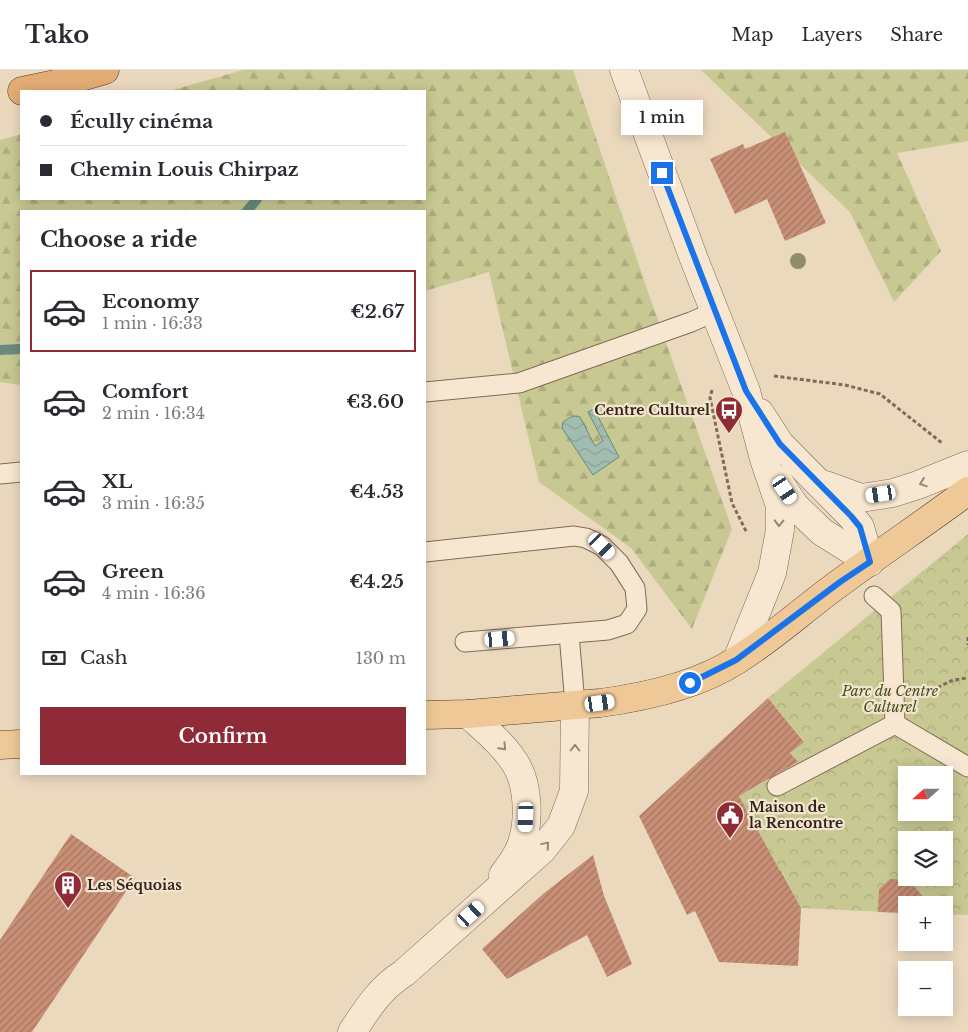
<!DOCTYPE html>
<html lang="en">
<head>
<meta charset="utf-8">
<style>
	:root { --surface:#fff; --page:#f2f2f3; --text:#2b2b33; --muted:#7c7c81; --line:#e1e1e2; --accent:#8e2b37 }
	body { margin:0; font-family:"Libre Baskerville",serif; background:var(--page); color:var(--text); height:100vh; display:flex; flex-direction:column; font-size:19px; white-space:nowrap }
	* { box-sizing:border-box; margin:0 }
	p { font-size:16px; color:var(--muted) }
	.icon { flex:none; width:28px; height:28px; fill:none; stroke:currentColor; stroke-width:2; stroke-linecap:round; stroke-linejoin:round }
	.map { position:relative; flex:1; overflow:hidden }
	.panel { position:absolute; left:20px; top:140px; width:406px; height:565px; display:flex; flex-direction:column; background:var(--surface); border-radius:0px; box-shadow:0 2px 12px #0003 }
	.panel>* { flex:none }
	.top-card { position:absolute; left:20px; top:20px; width:406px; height:110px; border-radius:0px; box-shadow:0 2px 12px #0003; display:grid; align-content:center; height:110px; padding:0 20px; background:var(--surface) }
	.needle { width:32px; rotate:249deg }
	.controls { position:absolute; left:898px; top:696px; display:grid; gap:10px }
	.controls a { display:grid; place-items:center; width:55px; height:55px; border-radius:0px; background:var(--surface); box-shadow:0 2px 12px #0003; font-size:25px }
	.end { position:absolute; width:22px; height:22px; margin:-11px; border:6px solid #1a73e8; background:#fff; box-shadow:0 0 0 2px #fff }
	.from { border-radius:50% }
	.bubble { position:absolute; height:35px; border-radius:0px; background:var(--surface); box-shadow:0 2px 12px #0003; font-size:16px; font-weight:600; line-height:35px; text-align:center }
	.car { position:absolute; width:15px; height:30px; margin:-15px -8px; border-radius:6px; box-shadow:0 0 4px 1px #0007; background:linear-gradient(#fff 24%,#345 0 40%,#fff 0 76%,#345 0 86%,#fff 0) }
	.top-card b { display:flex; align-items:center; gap:18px; height:48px; font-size:19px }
	.top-card b+b { border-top:1px solid var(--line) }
	.top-card i { width:12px; height:12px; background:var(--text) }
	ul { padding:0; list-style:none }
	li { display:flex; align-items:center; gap:15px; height:82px; margin:0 10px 8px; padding:0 10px; border:2px solid transparent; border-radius:0px }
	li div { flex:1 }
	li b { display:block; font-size:19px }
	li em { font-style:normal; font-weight:600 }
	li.active { border-color:var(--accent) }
	li>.icon { width:45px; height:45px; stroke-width:1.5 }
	h2 { padding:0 20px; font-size:22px; line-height:60px }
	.pay { display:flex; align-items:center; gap:12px; height:55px; padding:0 20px; font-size:19px }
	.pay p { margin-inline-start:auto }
	.action { display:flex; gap:10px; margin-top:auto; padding:10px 20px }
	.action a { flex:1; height:58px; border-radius:0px; background:var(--accent); color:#fff; font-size:20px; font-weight:600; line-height:58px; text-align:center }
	header { display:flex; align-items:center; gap:30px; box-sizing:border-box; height:70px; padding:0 25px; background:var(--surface); border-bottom:1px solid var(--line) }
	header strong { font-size:24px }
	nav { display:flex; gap:28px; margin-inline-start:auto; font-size:18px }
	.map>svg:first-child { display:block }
</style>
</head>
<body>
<header>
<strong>Tako</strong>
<nav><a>Map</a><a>Layers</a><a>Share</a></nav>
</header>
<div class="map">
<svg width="968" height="962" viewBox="0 0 968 962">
	<defs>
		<pattern id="forest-firs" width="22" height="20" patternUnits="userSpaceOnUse" patternTransform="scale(1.25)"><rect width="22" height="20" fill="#c8c893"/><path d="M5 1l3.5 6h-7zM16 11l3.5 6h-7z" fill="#acac7e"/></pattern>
		<pattern id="park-crowns" width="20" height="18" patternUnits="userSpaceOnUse" patternTransform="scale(1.25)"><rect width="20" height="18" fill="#c8c893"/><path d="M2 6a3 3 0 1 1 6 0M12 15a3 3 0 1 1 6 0" fill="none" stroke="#acac7e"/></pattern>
		<pattern id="water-waves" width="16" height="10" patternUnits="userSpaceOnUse" patternTransform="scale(1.25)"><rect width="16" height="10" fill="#a1bdb2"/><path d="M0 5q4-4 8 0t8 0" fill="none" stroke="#8ba298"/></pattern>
		<pattern id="building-hatch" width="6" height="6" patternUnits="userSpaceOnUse" patternTransform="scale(1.25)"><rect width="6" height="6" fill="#c88f76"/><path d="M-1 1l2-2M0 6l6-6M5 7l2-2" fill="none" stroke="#a37560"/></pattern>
	</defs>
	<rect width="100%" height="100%" fill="#ebd9be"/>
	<g fill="url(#forest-firs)">
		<path d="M243,0h330l73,216 86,243 -40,100 -61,-81 -92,-66 -50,-210 -64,19v-80h-404v174l-21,-3v-242l21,-6v65h404v-108h-256z"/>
		<path d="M701,0h267v71l-71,12 44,98 -47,51 -44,-90z"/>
	</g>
	<path fill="url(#park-crowns)" fill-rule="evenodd" d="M968,464v381l-24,-1v-9h-38v8l-105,-5 -19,-37 -8,3 1,-12 -36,-66 59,-33 -8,-10 14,-12 -36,-43zM906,705h38v37h-38zM906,770h38v38h-38z"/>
	<path fill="url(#water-waves)" stroke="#6a8a7e" d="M594,339l25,48 -26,18 -31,-47 1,-6c6,-4 10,-8 17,-5l15,29 8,-5 -15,-29z"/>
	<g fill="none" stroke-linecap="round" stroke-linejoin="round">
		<g stroke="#6a8a7e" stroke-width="10">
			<path d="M247,141l10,-12"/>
			<path d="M0,280l21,-1"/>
		</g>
	</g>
	<g fill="url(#building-hatch)">
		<path d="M785,62l41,91 -41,18 -18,-42 -32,15 -25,-55 33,-15 2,5z"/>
		<path d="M768,628l36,44 -14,11 8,9 -59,34 41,75h1l20,37 -3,58 -79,-4 -24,-51 -8,4 -48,-99z"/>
		<path d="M71,764l64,44 -103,154h-32v-92z"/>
		<path d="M593,785l11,41 28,68 -25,13 -20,-42 -80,44 -25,-30 61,-55z"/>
		<path d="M890,809l19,1 21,25h-24v8l-28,-1 1,-23z"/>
	</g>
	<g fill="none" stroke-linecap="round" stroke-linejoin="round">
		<g stroke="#826a58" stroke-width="21">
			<g id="service">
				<path d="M425,322l94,-9 172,-61 25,-11"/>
				<path d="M0,404l21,-2"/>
				<path d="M425,482l149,-16 12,2 16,8 17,17 16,25 2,21 -10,15 -19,6 -143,12"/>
				<path d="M874,526l17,15 4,113 73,43"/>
				<path d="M569,564l6,70"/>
				<path d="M777,716l118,-62"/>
			</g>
		</g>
		<g stroke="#826a58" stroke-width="29">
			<g id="minor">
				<path d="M624,0l70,189 52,132 18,68 16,47v24l-8,43 -35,87"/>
				<path d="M760,343l20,31 71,72 9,11 10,35"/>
				<path d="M777,409l18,27 27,26 48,30"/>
				<path d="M825,415l36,13 32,-5 25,-8 50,-20"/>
				<path d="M468,644c15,14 33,28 45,46 16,22 17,61 8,86 -4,11 -11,20 -18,29"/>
				<path d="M352,962c15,-23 28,-44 52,-59l138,-123 19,-24 13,-35 1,-87"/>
			</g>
		</g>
		<g stroke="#50392c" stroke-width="29">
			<g id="primary">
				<path d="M425,645l43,-1 132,-11c45,-6 99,-18 137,-43 37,-23 69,-53 104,-78 42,-31 85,-60 127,-91"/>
				<path d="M0,675l21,-1"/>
			</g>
		</g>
		<g stroke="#50392c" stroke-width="29">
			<path id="trunk" d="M22,21l38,-8 45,-13"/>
		</g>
		<g stroke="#826a58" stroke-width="3" stroke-dasharray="4 2.5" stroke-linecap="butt">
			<path d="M774,306l71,9 35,9 62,49"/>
			<path d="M712,320l-2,8 22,105 15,30"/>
			<path d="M968,567v8"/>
			<path d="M920,626l33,-16 15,-2"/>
		</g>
		<use href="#service" stroke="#f7e7d1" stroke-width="19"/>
		<use href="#minor" stroke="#f7e7d1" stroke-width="28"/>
		<use href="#primary" stroke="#eec997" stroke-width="28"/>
		<use href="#trunk" stroke="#e3ac74" stroke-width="28"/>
	</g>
	<circle fill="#918d69" cx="798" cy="191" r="8"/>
	<defs><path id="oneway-chevron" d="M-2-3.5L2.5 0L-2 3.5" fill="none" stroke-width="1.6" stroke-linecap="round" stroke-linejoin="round" transform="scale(1.25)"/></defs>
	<g stroke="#948676">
		<use href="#oneway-chevron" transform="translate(923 413) rotate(161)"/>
		<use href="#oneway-chevron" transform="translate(779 453) rotate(91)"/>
		<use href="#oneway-chevron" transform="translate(503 677) rotate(46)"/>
		<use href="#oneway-chevron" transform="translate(575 678) rotate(-90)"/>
		<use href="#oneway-chevron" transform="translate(546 775) rotate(-50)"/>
	</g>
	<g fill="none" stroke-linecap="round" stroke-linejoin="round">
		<path stroke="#1a73e8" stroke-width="6" d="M662,103l84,218 34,53 71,72 9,11 10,35 -30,20 -104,78 -46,23"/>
	</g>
	<defs>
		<g id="bus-pin" transform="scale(1.4375)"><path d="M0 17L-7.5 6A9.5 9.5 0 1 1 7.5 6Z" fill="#8e2b37" stroke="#f3e4cd"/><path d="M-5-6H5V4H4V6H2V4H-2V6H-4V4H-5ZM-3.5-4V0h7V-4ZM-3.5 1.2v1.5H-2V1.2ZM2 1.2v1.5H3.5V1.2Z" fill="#fff"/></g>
		<g id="civic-pin" transform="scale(1.4375)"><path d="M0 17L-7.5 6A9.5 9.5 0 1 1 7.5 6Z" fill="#8e2b37" stroke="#f3e4cd"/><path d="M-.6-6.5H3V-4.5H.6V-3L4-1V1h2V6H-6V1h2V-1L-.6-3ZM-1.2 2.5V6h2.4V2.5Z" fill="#fff"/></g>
		<g id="building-pin" transform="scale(1.4375)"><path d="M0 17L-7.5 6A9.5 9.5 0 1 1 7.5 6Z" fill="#8e2b37" stroke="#f3e4cd"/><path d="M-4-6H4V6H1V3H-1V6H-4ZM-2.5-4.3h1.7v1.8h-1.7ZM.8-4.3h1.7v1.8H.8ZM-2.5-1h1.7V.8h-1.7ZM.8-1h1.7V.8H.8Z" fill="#fff"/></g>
	</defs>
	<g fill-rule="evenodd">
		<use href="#bus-pin" x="729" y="340"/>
		<use href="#civic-pin" x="730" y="745"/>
		<use href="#building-pin" x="68" y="815"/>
	</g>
	<g text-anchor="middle" stroke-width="4.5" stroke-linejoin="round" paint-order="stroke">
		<g font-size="14" font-weight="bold" fill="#32241c" stroke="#f3e4cd" text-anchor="start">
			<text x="710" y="345" text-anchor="end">Centre Culturel</text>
			<text x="749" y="742">Maison de<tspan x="749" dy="16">la Rencontre</tspan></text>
			<text x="87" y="820">Les Séquoias</text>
		</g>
		<g font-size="14" font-style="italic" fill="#484e23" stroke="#f3e4cd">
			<text x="890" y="626">Parc du Centre<tspan x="890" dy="16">Culturel</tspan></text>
		</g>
	</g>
</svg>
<div class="controls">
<a><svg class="needle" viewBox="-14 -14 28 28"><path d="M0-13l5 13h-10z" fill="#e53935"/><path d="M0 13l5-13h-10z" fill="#7c7c81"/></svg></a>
<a><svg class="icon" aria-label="layers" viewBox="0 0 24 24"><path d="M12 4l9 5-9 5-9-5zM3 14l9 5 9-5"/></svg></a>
<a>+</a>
<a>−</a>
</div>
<i class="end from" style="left:690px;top:613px"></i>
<i class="end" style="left:662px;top:103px"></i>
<div class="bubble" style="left:621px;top:30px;width:82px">1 min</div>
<i class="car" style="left:785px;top:420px;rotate:146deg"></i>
<i class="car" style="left:881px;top:424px;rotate:261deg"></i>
<i class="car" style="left:602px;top:476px;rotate:135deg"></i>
<i class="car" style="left:500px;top:569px;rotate:85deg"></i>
<i class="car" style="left:600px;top:633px;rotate:82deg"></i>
<i class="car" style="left:526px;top:747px;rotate:182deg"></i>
<i class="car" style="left:471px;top:844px;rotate:48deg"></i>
<div class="top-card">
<b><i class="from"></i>Écully cinéma</b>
<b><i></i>Chemin Louis Chirpaz</b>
</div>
<section class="panel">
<h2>Choose a ride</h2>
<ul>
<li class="active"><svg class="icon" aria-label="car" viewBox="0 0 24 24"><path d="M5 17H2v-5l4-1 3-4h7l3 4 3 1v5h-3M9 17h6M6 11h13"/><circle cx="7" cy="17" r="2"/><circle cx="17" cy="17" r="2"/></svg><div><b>Economy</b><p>1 min · 16:33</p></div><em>€2.67</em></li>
<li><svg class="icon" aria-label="car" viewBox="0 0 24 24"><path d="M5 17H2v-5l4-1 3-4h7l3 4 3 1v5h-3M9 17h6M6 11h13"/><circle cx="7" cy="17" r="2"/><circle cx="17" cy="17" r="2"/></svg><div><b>Comfort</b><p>2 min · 16:34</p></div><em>€3.60</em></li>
<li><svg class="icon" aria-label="car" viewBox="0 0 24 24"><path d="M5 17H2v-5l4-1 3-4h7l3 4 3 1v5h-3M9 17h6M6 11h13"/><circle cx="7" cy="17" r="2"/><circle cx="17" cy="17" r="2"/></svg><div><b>XL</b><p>3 min · 16:35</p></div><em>€4.53</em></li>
<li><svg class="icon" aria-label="car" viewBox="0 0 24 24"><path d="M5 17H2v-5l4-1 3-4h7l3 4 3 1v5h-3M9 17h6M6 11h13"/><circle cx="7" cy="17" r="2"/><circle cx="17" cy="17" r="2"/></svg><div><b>Green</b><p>4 min · 16:36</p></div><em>€4.25</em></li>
</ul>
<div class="pay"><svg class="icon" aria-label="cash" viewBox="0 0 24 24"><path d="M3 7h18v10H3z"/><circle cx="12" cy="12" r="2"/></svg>Cash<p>130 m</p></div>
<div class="action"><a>Confirm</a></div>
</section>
</div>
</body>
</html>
